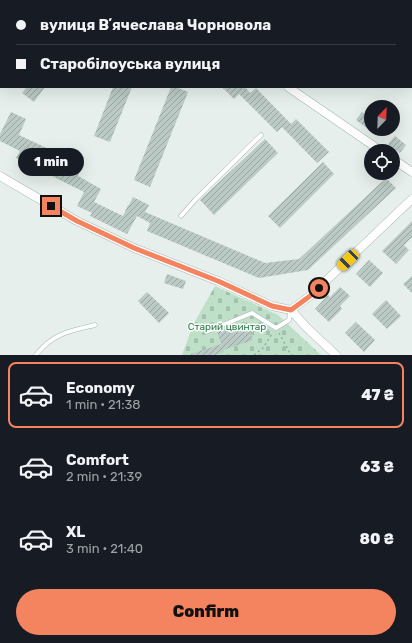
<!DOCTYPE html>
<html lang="en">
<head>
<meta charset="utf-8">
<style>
	:root { --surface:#171b24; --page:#20242c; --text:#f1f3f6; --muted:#9ea1a6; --line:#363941; --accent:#f4845f }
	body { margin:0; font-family:Rubik,sans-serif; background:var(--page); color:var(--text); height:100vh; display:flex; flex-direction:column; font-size:15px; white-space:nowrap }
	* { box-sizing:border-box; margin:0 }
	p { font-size:13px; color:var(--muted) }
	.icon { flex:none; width:22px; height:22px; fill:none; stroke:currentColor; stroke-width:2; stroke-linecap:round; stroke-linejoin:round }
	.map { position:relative; height:355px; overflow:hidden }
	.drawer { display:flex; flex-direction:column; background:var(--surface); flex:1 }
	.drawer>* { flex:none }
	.guide { position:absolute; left:0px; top:0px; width:412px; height:88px; box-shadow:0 4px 16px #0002; display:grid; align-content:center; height:88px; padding:0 16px; background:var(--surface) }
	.needle { width:26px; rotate:23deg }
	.buttons { position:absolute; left:364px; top:100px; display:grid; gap:8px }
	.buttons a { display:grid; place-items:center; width:36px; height:36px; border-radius:50%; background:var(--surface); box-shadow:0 4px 16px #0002; font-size:20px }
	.end { position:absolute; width:18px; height:18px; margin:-9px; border:5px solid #f4845f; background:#111; box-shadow:0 0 0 2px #111 }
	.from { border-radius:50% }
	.bubble { position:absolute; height:28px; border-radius:14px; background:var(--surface); box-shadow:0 4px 16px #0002; font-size:13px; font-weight:800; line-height:28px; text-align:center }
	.car { position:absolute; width:12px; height:24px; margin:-12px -6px; border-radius:5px; box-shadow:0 0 3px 1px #0007; background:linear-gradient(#f5c518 24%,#345 0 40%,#f5c518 0 76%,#345 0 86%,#f5c518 0) }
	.guide b { display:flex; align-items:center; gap:14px; height:38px; font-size:15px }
	.guide b+b { border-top:1px solid var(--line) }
	.guide i { width:10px; height:10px; background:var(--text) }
	ul { padding:7px 0 0; list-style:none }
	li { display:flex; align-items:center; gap:12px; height:66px; margin:0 8px 6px; padding:0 8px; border:2px solid transparent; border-radius:8px }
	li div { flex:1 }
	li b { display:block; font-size:15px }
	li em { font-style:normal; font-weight:800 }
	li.on { border-color:var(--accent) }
	li>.icon { width:36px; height:36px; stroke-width:1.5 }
	.action { display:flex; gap:8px; margin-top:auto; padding:8px 16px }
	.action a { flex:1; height:46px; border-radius:24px; background:var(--accent); color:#111; font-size:16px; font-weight:800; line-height:46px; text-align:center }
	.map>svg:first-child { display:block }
</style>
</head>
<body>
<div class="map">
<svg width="412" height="355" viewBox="0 0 412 355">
	<defs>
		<pattern id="cemetery-stones" width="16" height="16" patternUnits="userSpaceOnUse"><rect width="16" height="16" fill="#bfe0c8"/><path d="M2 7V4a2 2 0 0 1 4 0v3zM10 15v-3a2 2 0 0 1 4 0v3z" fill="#a4c1ad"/></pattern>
		<pattern id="building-hatch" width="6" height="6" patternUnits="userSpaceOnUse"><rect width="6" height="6" fill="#bbcac4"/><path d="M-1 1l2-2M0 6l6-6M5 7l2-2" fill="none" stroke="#98a6a0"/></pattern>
	</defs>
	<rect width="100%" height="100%" fill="#e6efeb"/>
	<path fill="url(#cemetery-stones)" d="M215,286l63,29 43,40h-139l11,-30z"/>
	<g fill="url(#building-hatch)">
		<path d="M27,87h18l-11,15 -12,-9z"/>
		<path d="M113,87h19l-22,55 -16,-6z"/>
		<path d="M171,87h5l12,5 -38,95 -16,-7z"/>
		<path d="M222,87h25l-1,1 4,5 6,-5 35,36 5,-5 33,33 -12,11 -35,-36 -5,5 -38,-38 -5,5z"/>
		<path d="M11,112l15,7 -7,16 40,19 -3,6 24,11 -2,5 23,13 -7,13 29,14 5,-11h1l4,-8 16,8 -4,7 120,51 34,-4 87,-81 10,10 -88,82 -49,8 -112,-47 3,-8 -13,-7 -10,18 -37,-18 2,-3 -15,-7 7,-14 -68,-34 4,-7 -20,-10v-7z"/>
		<path d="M362,112l9,7v5l-4,4 -11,-8z"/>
		<path d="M395,136l11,9 -6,8 -12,-9z"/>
		<path d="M265,139l13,14 -64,62 -14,-15z"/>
		<path d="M323,162l11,12 -54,54 -12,-12z"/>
		<path d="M412,221v16l-8,8 5,5 -13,14 -14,-13z"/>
		<path d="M369,260l14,13 -13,14 -14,-13z"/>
		<path d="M167,274l19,7 -3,8 -19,-6z"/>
		<path d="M412,276v17l-9,-9z"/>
		<path d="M340,287l10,9 -10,10 2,3 -13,13 -14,-13 13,-14 2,2z"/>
		<path d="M147,292l22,21 -10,10 -21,-22z"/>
		<path d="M386,300l15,16 -14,13 -15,-15z"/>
		<path d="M247,322l6,18 -30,10 1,2 -9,3h-24v-1l30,-10 2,5 -6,-17z"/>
		<path d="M356,322l19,18 -11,12 -19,-19z"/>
	</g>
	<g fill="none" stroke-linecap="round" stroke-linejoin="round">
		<g stroke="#a8b8b2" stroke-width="5">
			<g id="service">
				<path d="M181,216l15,-17 65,-64"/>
				<path d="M208,331l44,-18 24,15 13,-8 2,-10"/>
				<path d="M36,355c17,-22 34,-24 59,-30"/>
			</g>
		</g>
		<g stroke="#a8b8b2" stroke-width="9">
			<g id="minor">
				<path d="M162,0l2,1"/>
				<path d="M288,87l93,64"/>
				<path d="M393,159l19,13"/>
				<path d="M0,176l77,45 57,27 84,33 54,25 19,4 15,17 30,28"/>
				<path d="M291,310l19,-14 102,-97"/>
			</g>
		</g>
		<g stroke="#86b3a5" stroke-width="1.5" stroke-dasharray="2 3" stroke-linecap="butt">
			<path d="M279,333l12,22"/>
			<path d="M254,355l9,-7 9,-14"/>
		</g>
		<use href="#service" stroke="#fff" stroke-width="4"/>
		<use href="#minor" stroke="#fff" stroke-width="8"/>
	</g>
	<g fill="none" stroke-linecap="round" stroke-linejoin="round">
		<path stroke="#f4845f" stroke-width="5" d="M51,206l26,15 57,27 84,33 54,25 19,4 19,-14 9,-8"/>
	</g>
	<g text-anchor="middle" stroke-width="3" stroke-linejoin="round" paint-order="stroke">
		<g font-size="10" fill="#2d7a4b" stroke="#f7fbf9">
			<text x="227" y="330">Старий цвинтар</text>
		</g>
	</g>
</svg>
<div class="buttons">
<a><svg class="needle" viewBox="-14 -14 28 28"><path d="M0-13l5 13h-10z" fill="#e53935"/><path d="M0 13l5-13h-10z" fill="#9ea1a6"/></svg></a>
<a><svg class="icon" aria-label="locate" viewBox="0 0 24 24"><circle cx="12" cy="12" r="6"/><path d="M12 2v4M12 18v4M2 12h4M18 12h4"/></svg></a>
</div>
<i class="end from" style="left:319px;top:288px"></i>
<i class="end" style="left:51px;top:206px"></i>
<div class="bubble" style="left:18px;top:148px;width:66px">1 min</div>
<i class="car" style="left:348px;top:260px;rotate:226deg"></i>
<div class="guide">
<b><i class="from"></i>вулиця Вʼячеслава Чорновола</b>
<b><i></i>Старобілоуська вулиця</b>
</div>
</div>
<section class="drawer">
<ul>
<li class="on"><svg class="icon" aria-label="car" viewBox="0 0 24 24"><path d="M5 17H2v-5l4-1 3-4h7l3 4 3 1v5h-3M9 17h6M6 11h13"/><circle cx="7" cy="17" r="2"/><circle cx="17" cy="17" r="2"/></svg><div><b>Economy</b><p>1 min · 21:38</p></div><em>47 ₴</em></li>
<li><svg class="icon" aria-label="car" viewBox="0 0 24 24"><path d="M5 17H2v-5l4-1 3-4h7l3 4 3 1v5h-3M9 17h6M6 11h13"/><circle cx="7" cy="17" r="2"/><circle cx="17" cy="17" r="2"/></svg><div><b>Comfort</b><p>2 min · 21:39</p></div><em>63 ₴</em></li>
<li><svg class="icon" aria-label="car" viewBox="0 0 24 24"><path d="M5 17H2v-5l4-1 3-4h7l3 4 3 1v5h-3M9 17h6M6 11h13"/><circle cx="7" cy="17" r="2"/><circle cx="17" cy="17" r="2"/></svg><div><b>XL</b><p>3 min · 21:40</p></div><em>80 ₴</em></li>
</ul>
<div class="action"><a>Confirm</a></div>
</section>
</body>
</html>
